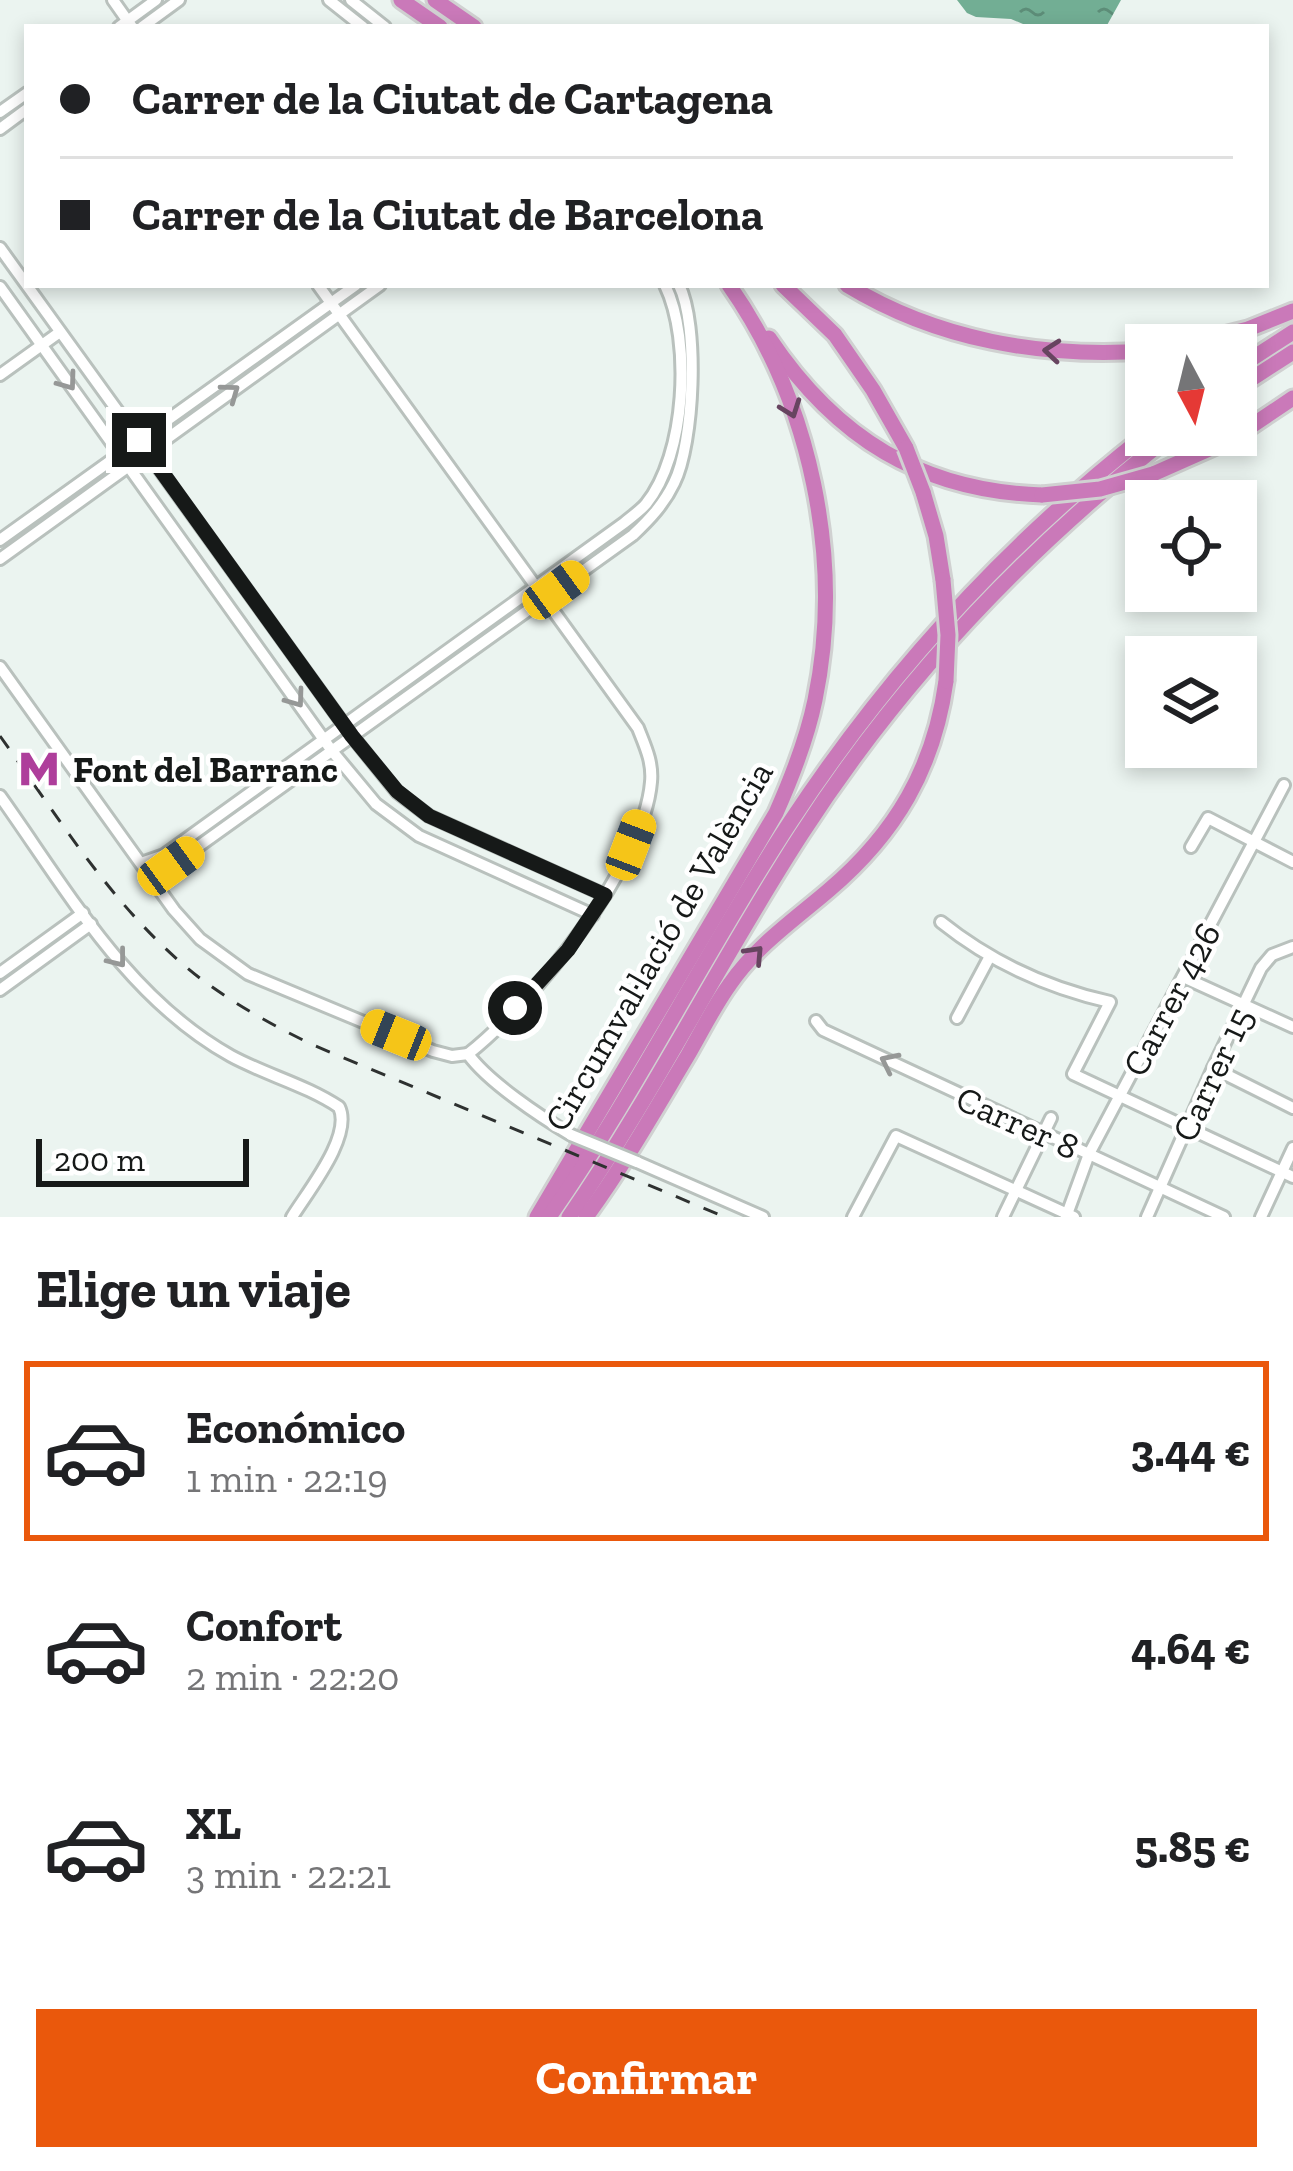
<!DOCTYPE html>
<html lang="es">
<head>
<meta charset="utf-8">
<style>
	:root { --surface:#fff; --page:#f2f2f2; --text:#202124; --muted:#757577; --line:#e0e0e0; --accent:#ea580c }
	body { margin:0; font-family:"Zilla Slab",serif; background:var(--page); color:var(--text); height:100vh; display:flex; flex-direction:column; font-size:45px; white-space:nowrap }
	* { box-sizing:border-box; margin:0 }
	p { font-size:39px; color:var(--muted) }
	.icon { flex:none; width:66px; height:66px; fill:none; stroke:currentColor; stroke-width:2; stroke-linecap:round; stroke-linejoin:round }
	.map { position:relative; height:1217px; overflow:hidden }
	.drawer { display:flex; flex-direction:column; background:var(--surface); flex:1 }
	.drawer>* { flex:none }
	.hud { position:absolute; left:24px; top:24px; width:1245px; height:264px; border-radius:0px; box-shadow:0 6px 18px #0003; display:grid; align-content:center; height:264px; padding:0 36px; background:var(--surface) }
	.needle { width:78px; rotate:173deg }
	.fabs { position:absolute; left:1125px; top:324px; display:grid; gap:24px }
	.fabs a { display:grid; place-items:center; width:132px; height:132px; border-radius:0px; background:var(--surface); box-shadow:0 6px 18px #0003; font-size:60px }
	.scale { position:absolute; left:36px; bottom:30px; width:213px; box-sizing:border-box; padding-left:12px; border:6px solid #161918; border-top:0; font-size:33px; line-height:42px; white-space:nowrap; color:#161918; -webkit-text-stroke:9px #fff; paint-order:stroke }
	.end { position:absolute; width:54px; height:54px; margin:-27px; border:15px solid #161918; background:#fff; box-shadow:0 0 0 6px #fff }
	.from { border-radius:50% }
	.car { position:absolute; width:36px; height:72px; margin:-36px -18px; border-radius:15px; box-shadow:0 0 9px 3px #0007; background:linear-gradient(#f5c518 24%,#345 0 40%,#f5c518 0 76%,#345 0 86%,#f5c518 0) }
	.hud b { display:flex; align-items:center; gap:42px; height:114px; font-size:45px }
	.hud b+b { border-top:3px solid var(--line) }
	.hud i { width:30px; height:30px; background:var(--text) }
	ul { padding:0; list-style:none }
	li { display:flex; align-items:center; gap:36px; height:180px; margin:0 24px 18px; padding:0 12px; border:6px solid transparent; border-radius:0px }
	li div { flex:1 }
	li b { display:block; font-size:45px }
	li em { font-style:normal; font-weight:800 }
	li.selected { border-color:var(--accent) }
	li>.icon { width:108px; height:108px; stroke-width:1.5 }
	h2 { padding:0 36px; font-size:54px; line-height:144px }
	.cta { display:flex; gap:24px; margin-top:auto; padding:24px 36px }
	.cta a { flex:1; height:138px; border-radius:0px; background:var(--accent); color:#fff; font-size:48px; font-weight:800; line-height:138px; text-align:center }
	.map>svg:first-child { display:block }
</style>
</head>
<body>
<div class="map">
<svg width="1293" height="1217" viewBox="0 0 1293 1217">
	<defs>
		<pattern id="water-ripples" width="26" height="14" patternUnits="userSpaceOnUse" patternTransform="scale(3)"><rect width="26" height="14" fill="#72ae94"/><path d="M2 4q2-2 4 0t4 0M15 11q2-2 4 0t4 0" fill="none" stroke="#5d8d78"/></pattern>
	</defs>
	<rect width="100%" height="100%" fill="#ebf4f0"/>
	<path fill="url(#water-ripples)" d="M957,0h164l-15,27h-76l-19,-8 -35,-2 -9,-4z"/>
	<g fill="none" stroke-linecap="round" stroke-linejoin="round">
		<g stroke="#b9c1bd" stroke-width="16">
			<g id="minor">
				<path d="M113,0l19,27"/>
				<path d="M329,0l34,27"/>
				<path d="M351,0l34,27"/>
				<path d="M119,27l37,-27"/>
				<path d="M142,27l37,-27"/>
				<path d="M0,112l27,-19"/>
				<path d="M0,129l27,-20"/>
				<path d="M0,248l352,488 45,56 32,24 176,79"/>
				<path d="M318,285l320,443c7,18 15,34 13,54 -7,84 -118,221 -183,272"/>
				<path d="M0,287l332,464 44,53 43,32 174,79"/>
				<path d="M0,375l60,-43"/>
				<path d="M0,540l356,-255"/>
				<path d="M0,559l380,-274"/>
				<path d="M0,667l174,243 26,29 48,35 185,77 19,5 16,-2"/>
				<path d="M0,796c67,94 127,202 231,260 35,19 75,29 108,51 14,29 -31,84 -47,110"/>
				<path d="M1191,847l17,-29 85,44"/>
				<path d="M141,863l23,-8 460,-332c7,-6 16,-12 22,-19 40,-49 46,-163 19,-219"/>
				<path d="M155,884l16,-18 462,-331c17,-16 31,-31 41,-52 20,-40 25,-158 5,-198"/>
				<path d="M941,922c50,40 106,66 169,80l-37,72 220,103"/>
				<path d="M0,973l83,-60"/>
				<path d="M1183,977l110,50"/>
				<path d="M0,990l91,-66"/>
				<path d="M957,1018l32,-60"/>
				<path d="M816,1021l7,9 401,187"/>
				<path d="M468,1054c20,28 73,63 103,81"/>
				<path d="M1213,1068l80,40"/>
				<path d="M637,1162l126,55"/>
				<path d="M853,1217l43,-81 178,81"/>
				<path d="M1003,1217l48,-99"/>
				<path d="M1066,1217l23,-63 195,-369"/>
				<path d="M1147,1217l66,-149 48,-100 11,-13 21,-8"/>
				<path d="M1261,1217l32,-69"/>
			</g>
		</g>
		<g stroke="#d0d1d1" stroke-width="21">
			<g id="highway">
				<path d="M401,0l39,27"/>
				<path d="M435,0l39,27"/>
				<path d="M783,285l52,50 38,55 33,58"/>
				<path d="M847,285c90,55 195,73 299,66"/>
				<path d="M769,338c67,100 152,153 273,157"/>
				<path d="M1184,345l64,-16 45,-18"/>
				<path d="M1236,369l57,-37"/>
				<path d="M1236,389l57,-37"/>
				<path d="M1153,474l79,-35 61,-41"/>
				<path d="M923,492l13,44 7,44"/>
				<path d="M537,1217l239,-404c16,-36 31,-74 39,-113 29,-140 -4,-298 -86,-415"/>
				<path d="M549,1217c89,-127 157,-267 242,-396 97,-147 216,-277 355,-386"/>
				<path d="M569,1217c85,-123 151,-257 232,-382 99,-154 226,-287 370,-400"/>
				<path d="M586,1217c38,-52 69,-107 102,-162 14,-24 26,-49 42,-71 26,-38 64,-64 99,-94 67,-57 105,-122 117,-209"/>
			</g>
		</g>
		<use href="#minor" stroke="#fff" stroke-width="10"/>
		<use href="#highway" stroke="#ca79b9" stroke-width="15"/>
		<path stroke="#2e3130" stroke-width="3" stroke-dasharray="15 15" stroke-linecap="butt" d="M0,736c61,85 117,178 201,243 35,26 73,47 112,66l412,172"/>
		<g stroke="#b9c1bd" stroke-width="16" stroke-linecap="butt">
			<path id="minor-bridge" d="M571,1135l66,27"/>
		</g>
		<g stroke="#d0d1d1" stroke-width="21" stroke-linecap="butt">
			<g id="highway-bridge">
				<path d="M906,448l17,44"/>
				<path d="M1042,495l58,-6 53,-15"/>
				<path d="M943,580l5,55 -2,46"/>
			</g>
		</g>
		<use href="#minor-bridge" stroke="#fff" stroke-width="10"/>
		<use href="#highway-bridge" stroke="#ca79b9" stroke-width="15"/>
	</g>
	<defs><path id="oneway-chevron" d="M-2-3.5L2.5 0L-2 3.5" fill="none" stroke-width="1.6" stroke-linecap="round" stroke-linejoin="round" transform="scale(3)"/></defs>
	<g stroke="#674460">
		<use href="#oneway-chevron" transform="translate(1052 351) rotate(-175)"/>
		<use href="#oneway-chevron" transform="translate(791 409) rotate(70)"/>
		<use href="#oneway-chevron" transform="translate(755 954) rotate(-47)"/>
	</g>
	<g stroke="#969897">
		<use href="#oneway-chevron" transform="translate(68 382) rotate(54)"/>
		<use href="#oneway-chevron" transform="translate(231 392) rotate(-36)"/>
		<use href="#oneway-chevron" transform="translate(296 699) rotate(54)"/>
		<use href="#oneway-chevron" transform="translate(118 959) rotate(52)"/>
		<use href="#oneway-chevron" transform="translate(889 1062) rotate(-154)"/>
	</g>
	<g fill="none" stroke-linecap="round" stroke-linejoin="round">
		<path stroke="#161918" stroke-width="15" d="M139,440l213,296 45,55 32,25 176,79 -37,55 -53,58"/>
	</g>
	<defs>
		<g id="metro-bare" transform="scale(3.24)"><path d="M-5.5 5V-5H-3L0 0L3-5H5.5V5H3V-.5L0 4L-3-.5V5Z" fill="#ae3e9b" stroke="#fff" stroke-width="2.5" paint-order="stroke"/></g>
	</defs>
	<g fill-rule="evenodd">
		<use href="#metro-bare" x="39" y="769"/>
	</g>
	<g text-anchor="middle" stroke-width="9" stroke-linejoin="round" paint-order="stroke">
		<g font-size="36" font-weight="bold" fill="#161918" stroke="#fff" text-anchor="start">
			<text x="73" y="782">Font del Barranc</text>
		</g>
		<g font-size="36" fill="#161918" stroke="#fff">
			<text transform="translate(658 946) rotate(-60)" y="13">Circumval·lació de València</text>
			<text transform="translate(1171 999) rotate(-62)" y="13">Carrer 426</text>
			<text transform="translate(1212 1074) rotate(-65)" y="13">Carrer 15</text>
			<text transform="translate(1018 1122) rotate(24)" y="13">Carrer 8</text>
		</g>
	</g>
</svg>
<div class="fabs">
<a><svg class="needle" viewBox="-14 -14 28 28"><path d="M0-13l5 13h-10z" fill="#e53935"/><path d="M0 13l5-13h-10z" fill="#757577"/></svg></a>
<a><svg class="icon" aria-label="locate" viewBox="0 0 24 24"><circle cx="12" cy="12" r="6"/><path d="M12 2v4M12 18v4M2 12h4M18 12h4"/></svg></a>
<a><svg class="icon" aria-label="layers" viewBox="0 0 24 24"><path d="M12 4l9 5-9 5-9-5zM3 14l9 5 9-5"/></svg></a>
</div>
<div class="scale">200 m</div>
<i class="end from" style="left:515px;top:1008px"></i>
<i class="end" style="left:139px;top:440px"></i>
<i class="car" style="left:556px;top:590px;rotate:54deg"></i>
<i class="car" style="left:631px;top:845px;rotate:21deg"></i>
<i class="car" style="left:171px;top:866px;rotate:54deg"></i>
<i class="car" style="left:396px;top:1035px;rotate:292deg"></i>
<div class="hud">
<b><i class="from"></i>Carrer de la Ciutat de Cartagena</b>
<b><i></i>Carrer de la Ciutat de Barcelona</b>
</div>
</div>
<section class="drawer">
<h2>Elige un viaje</h2>
<ul>
<li class="selected"><svg class="icon" aria-label="car" viewBox="0 0 24 24"><path d="M5 17H2v-5l4-1 3-4h7l3 4 3 1v5h-3M9 17h6M6 11h13"/><circle cx="7" cy="17" r="2"/><circle cx="17" cy="17" r="2"/></svg><div><b>Económico</b><p>1 min · 22:19</p></div><em>3.44 €</em></li>
<li><svg class="icon" aria-label="car" viewBox="0 0 24 24"><path d="M5 17H2v-5l4-1 3-4h7l3 4 3 1v5h-3M9 17h6M6 11h13"/><circle cx="7" cy="17" r="2"/><circle cx="17" cy="17" r="2"/></svg><div><b>Confort</b><p>2 min · 22:20</p></div><em>4.64 €</em></li>
<li><svg class="icon" aria-label="car" viewBox="0 0 24 24"><path d="M5 17H2v-5l4-1 3-4h7l3 4 3 1v5h-3M9 17h6M6 11h13"/><circle cx="7" cy="17" r="2"/><circle cx="17" cy="17" r="2"/></svg><div><b>XL</b><p>3 min · 22:21</p></div><em>5.85 €</em></li>
</ul>
<div class="cta"><a>Confirmar</a></div>
</section>
</body>
</html>
